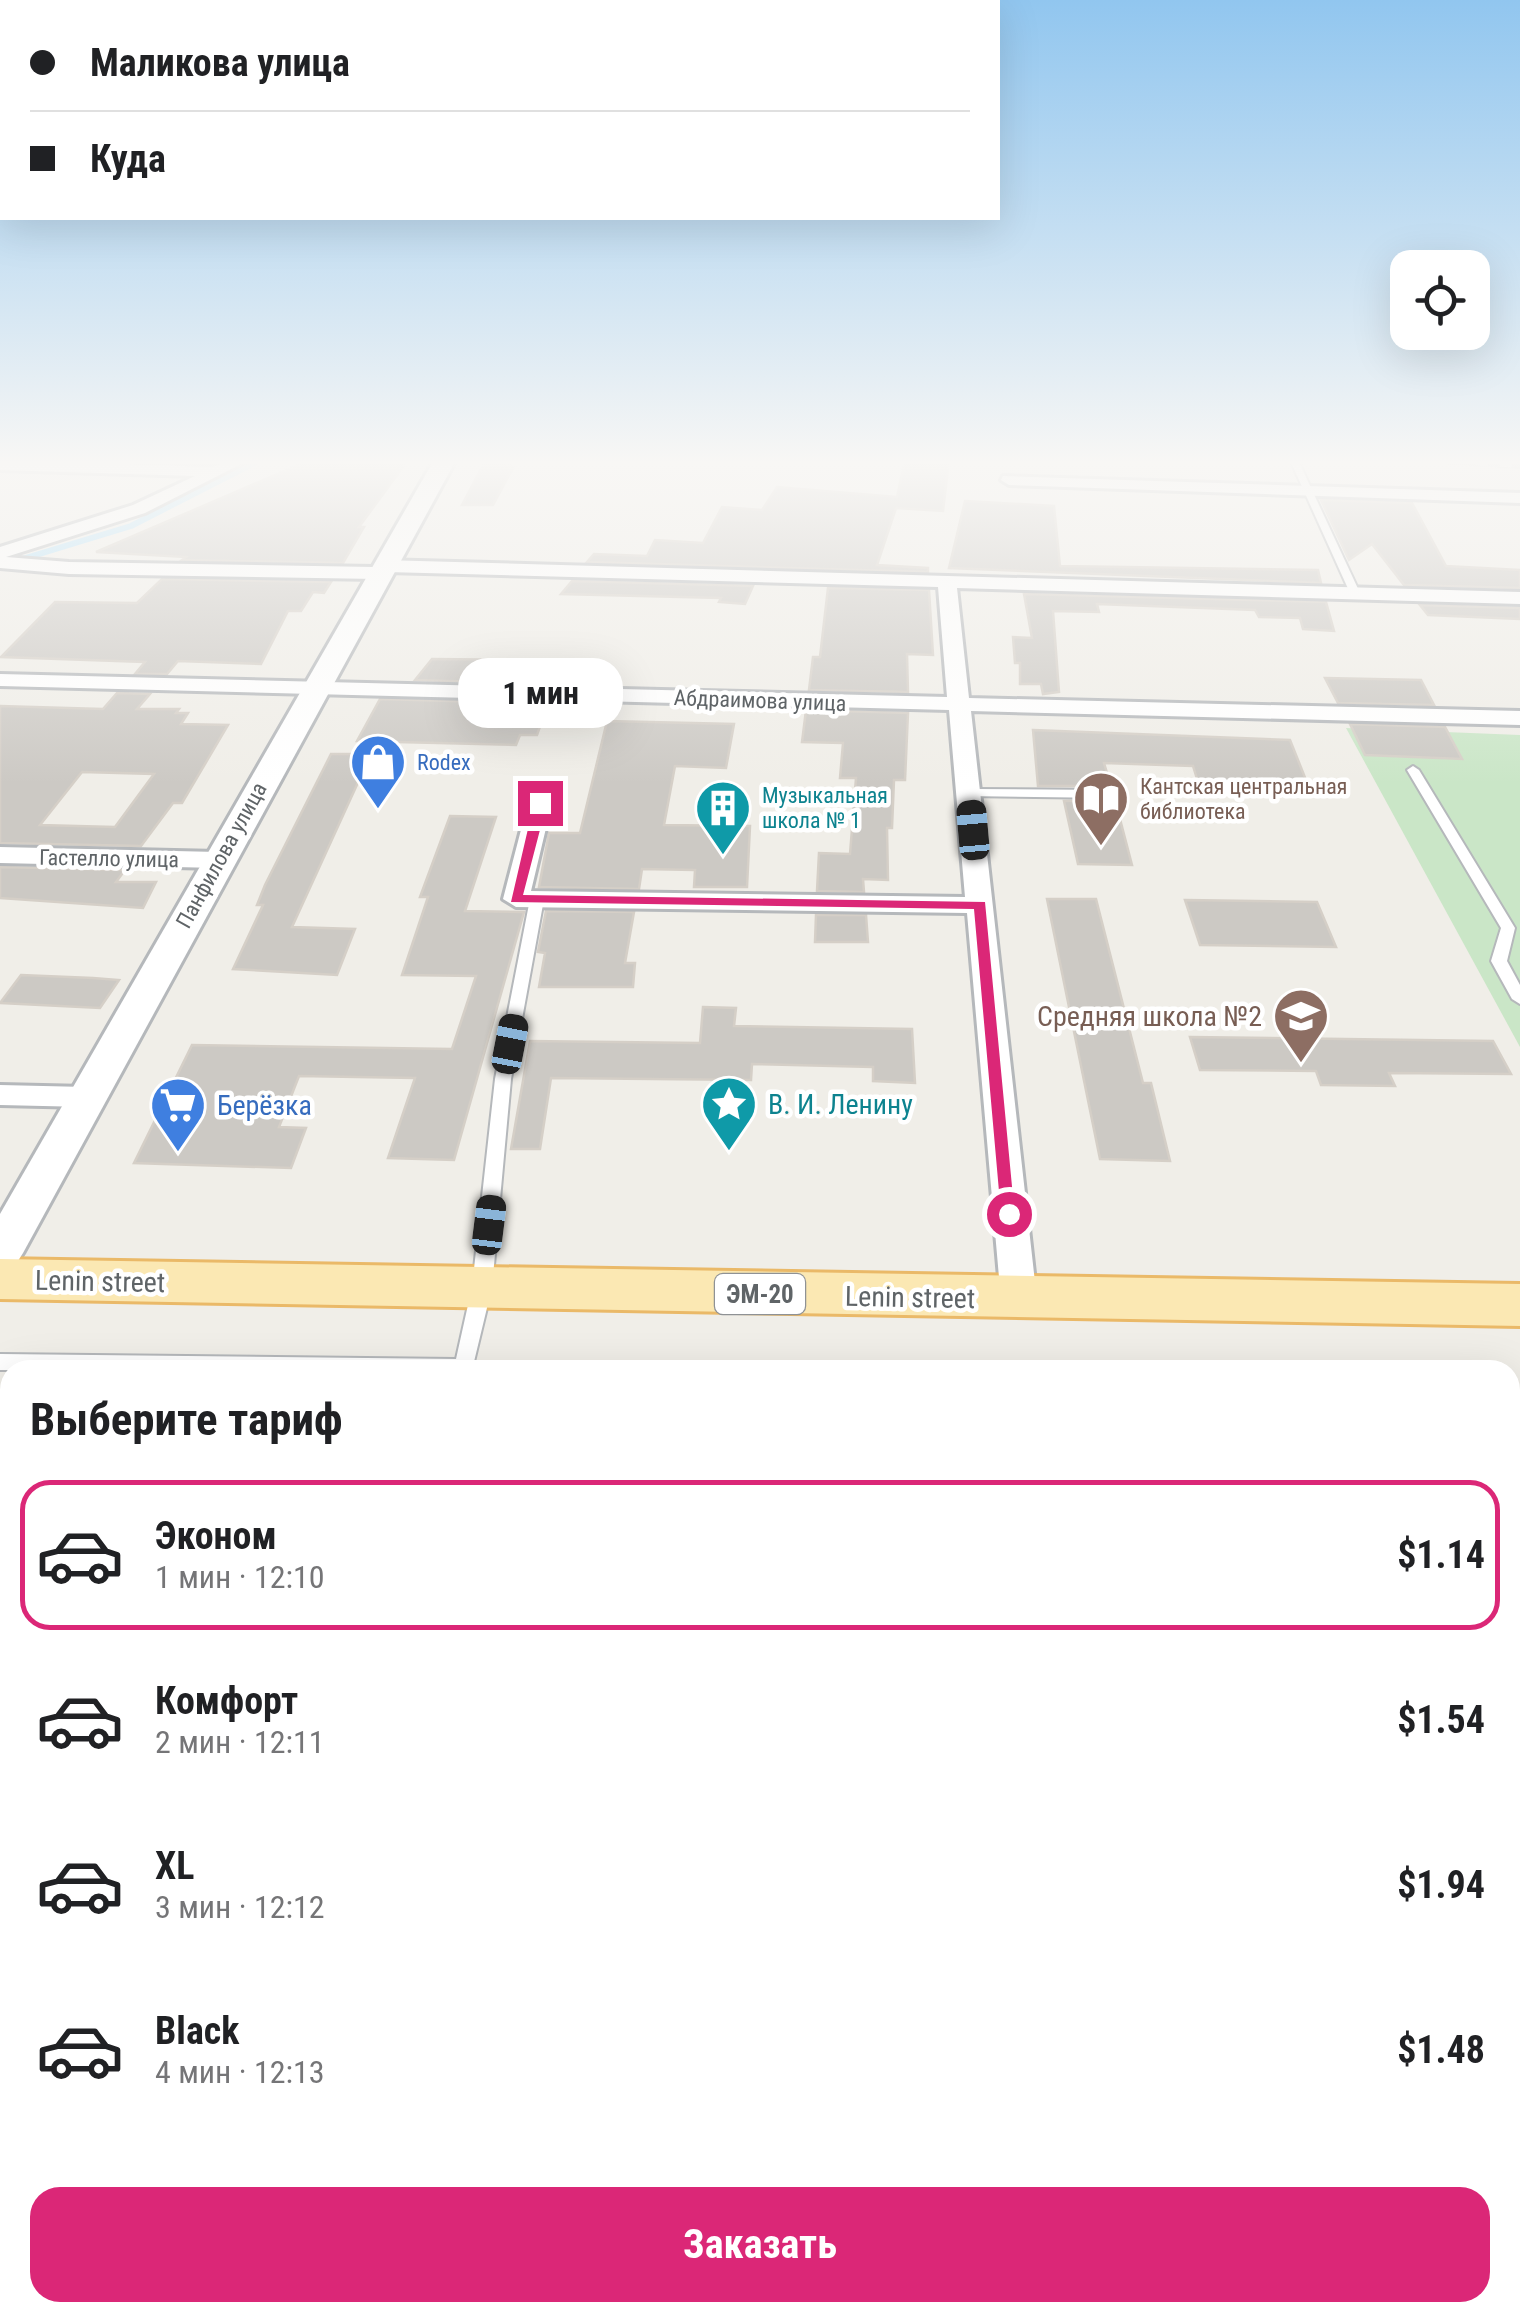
<!DOCTYPE html>
<html lang="ru">
<head>
<meta charset="utf-8">
<style>
	:root { --surface:#fff; --page:#f6f6f6; --text:#202124; --muted:#757577; --line:#e0e0e0; --accent:#db2777 }
	body { margin:0; font-family:"Roboto Condensed",sans-serif; background:var(--page); color:var(--text); height:100vh; display:flex; flex-direction:column; font-size:38px; white-space:nowrap }
	* { box-sizing:border-box; margin:0 }
	p { font-size:32px; color:var(--muted) }
	.icon { flex:none; width:55px; height:55px; fill:none; stroke:currentColor; stroke-width:2; stroke-linecap:round; stroke-linejoin:round }
	.map { position:relative; flex:1; overflow:hidden }
	.drawer { position:absolute; left:0px; top:1360px; width:1520px; height:962px; display:flex; flex-direction:column; background:var(--surface); border-radius:30px 30px 0 0; box-shadow:0 10px 40px #0002 }
	.drawer>* { flex:none }
	.top-card { position:absolute; left:0px; top:0px; width:1000px; height:220px; box-shadow:0 10px 40px #0002; display:grid; align-content:center; height:220px; padding:0 30px; background:var(--surface) }
	.fabs { position:absolute; left:1390px; top:250px; display:grid; gap:20px }
	.fabs a { display:grid; place-items:center; width:100px; height:100px; border-radius:20px; background:var(--surface); box-shadow:0 10px 40px #0002; font-size:50px }
	.end { position:absolute; width:45px; height:45px; margin:-22px; border:12px solid #db2777; background:#fff; box-shadow:0 0 0 5px #fff }
	.from { border-radius:50% }
	.bubble { position:absolute; height:70px; border-radius:30px; background:var(--surface); box-shadow:0 10px 40px #0002; font-size:32px; font-weight:700; line-height:70px; text-align:center }
	.car { position:absolute; width:30px; height:60px; margin:-30px -15px; border-radius:12px; box-shadow:0 0 8px 2px #0007; background:linear-gradient(#222 24%,#8ab4d8 0 40%,#222 0 76%,#8ab4d8 0 86%,#222 0) }
	.top-card b { display:flex; align-items:center; gap:35px; height:95px; font-size:38px }
	.top-card b+b { border-top:2px solid var(--line) }
	.top-card i { width:25px; height:25px; background:var(--text) }
	ul { padding:0; list-style:none }
	li { display:flex; align-items:center; gap:30px; height:150px; margin:0 20px 15px; padding:0 10px; border:5px solid transparent; border-radius:30px }
	li div { flex:1 }
	li b { display:block; font-size:38px }
	li em { font-style:normal; font-weight:700 }
	li.active { border-color:var(--accent) }
	li>.icon { width:90px; height:90px; stroke-width:1.5 }
	h2 { padding:0 30px; font-size:45px; line-height:120px }
	.primary-button { display:flex; gap:20px; margin-top:auto; padding:20px 30px }
	.primary-button a { flex:1; height:115px; border-radius:30px; background:var(--accent); color:#fff; font-size:40px; font-weight:700; line-height:115px; text-align:center }
	.map>svg:first-child { display:block }
</style>
</head>
<body>
<div class="map">
<svg width="1520" height="2321" viewBox="0 0 1520 2321">
	<rect width="100%" height="100%" fill="#f0eee8"/>
	<path fill="#cae6c7" d="M1346,728l174,7v312z"/>
	<g fill="none" stroke-linecap="round" stroke-linejoin="round">
		<path stroke="#aee0fa" stroke-width="6" d="M0,566l131,-40 129,-66"/>
	</g>
	<g fill="#ccc9c4" stroke="#d5cfc7" stroke-width="2.5" fill-rule="evenodd">
		<path d="M310,460h98l-49,67h5l-21,36 -161,-3 4,-3 -90,-5z"/>
		<path d="M905,460h44l-6,51 -47,-3 -19,57 51,3v4l-341,-10 7,-8 53,2 8,-16 48,3 19,-36 40,3 15,-23 120,10z"/>
		<path d="M483,465l31,1 -21,39h-31z"/>
		<path d="M1321,500l91,3 34,63 74,4v18l-116,-3 -32,-41 -23,16z"/>
		<path d="M965,501l89,5 6,60 258,4 3,13 -372,-15z"/>
		<path d="M162,579l169,3 -7,11 -11,-1 -12,19h-13l-27,53 -83,-3 -11,13h-32l10,-12 -144,-5 54,-55 82,1z"/>
		<path d="M572,581l181,5 -8,18 -26,-2 2,-4 -160,-4z"/>
		<path d="M828,588l101,2 4,65 -26,-1 1,38 -99,-2 4,-33h7z"/>
		<path d="M1024,594l302,8 8,29 -31,-2 -3,-11 -41,-1 -4,-7 -158,-6 2,8 -46,-1 6,81 -16,2 -2,-10h-21v-21h-5l-2,-26 19,1z"/>
		<path d="M1420,605l100,3v11l-92,-4z"/>
		<path d="M432,659l94,1 37,2 -8,22 -140,-4z"/>
		<path d="M1325,678l96,2 13,25 -96,-2z"/>
		<path d="M117,693l33,1 -13,15h42l-3,4h12l-7,11 47,1 -46,78h-9l-32,43 -141,-3v-137l103,3zM82,772l72,2 -39,53 -75,-2z"/>
		<path d="M380,699l168,5 -11,31h-17l-4,10 -159,-4z"/>
		<path d="M806,710l102,3 -3,67h-11l-2,48h-5l1,52 -25,-1 1,13 -47,-1 2,-38 31,1 6,-76h-16l3,-35 -41,-1z"/>
		<path d="M607,721l127,3 -8,44 -51,-2 -11,59 86,1 -3,61h-53l1,-17 -53,-1 -3,20 -100,-2 10,-54h31z"/>
		<path d="M1350,724l95,3 17,32 -97,-4z"/>
		<path d="M1033,730l257,10 18,45 -80,4 -2,-6 -28,-1 -5,-16 -89,-3 7,23h-73z"/>
		<path d="M331,754h40l-79,173 63,2 -18,46 -104,-6 30,-64h-6l8,-20z"/>
		<path d="M1115,800l17,65 -54,-1 -14,-63z"/>
		<path d="M450,816l46,1 -31,94 59,1 -70,248 -66,-2 27,-80 -116,-2 -20,51 27,1 -15,40 -157,-5 58,-118 260,4 24,-73 -74,-1 26,-78h-8z"/>
		<path d="M0,867l125,3 -9,12h40l-13,26 -143,-10z"/>
		<path d="M1047,899h49l47,184h8l19,78 -70,-2z"/>
		<path d="M1185,900l132,2 19,45 -136,-2z"/>
		<path d="M546,911l88,1 -9,51h10l-2,24h-94l6,-34 -7,-1z"/>
		<path d="M816,915h50l2,27h-53z"/>
		<path d="M21,975l72,3 26,2 -19,28 -100,-5z"/>
		<path d="M703,1007l33,1 -2,18 178,3 3,54 -42,-2v-14l-121,-3 -1,16 -200,-2 -11,71h-29l19,-108 170,2z"/>
		<path d="M1190,1037l303,4 18,33 -122,-1 6,13 -74,-1 -5,-14 -116,-1z"/>
	</g>
	<g fill="none" stroke-linecap="round" stroke-linejoin="round">
		<g stroke="#b5b8bb" stroke-width="4">
			<g id="service">
				<path d="M1290,460h8l62,133 -1,2 -9,-2z"/>
				<path d="M1413,766l6,4 96,158 -8,33 13,24v19l-8,-5 -21,-38 10,-33 -94,-158z"/>
				<path d="M970,789l141,1 6,4 -6,4 -146,-2 -1,-3z"/>
				<path d="M537,895l7,4 -33,180 -19,208 -20,83h-472v-16l456,5 16,-72 23,-208 35,-180z"/>
			</g>
		</g>
		<g stroke="#b5b8bb" stroke-width="6">
			<g id="minor">
				<path d="M0,460l213,7 16,-7h20l-104,53 -139,44 63,5 305,5 8,-7 1138,32v12l-563,-16 12,110 551,13v14l-549,-14 66,589 -5,9 -13,4 -13,-4 -5,-9 -34,-387 -451,-6 -13,-8 25,-96 12,-7 12,7 -21,88 434,6 -16,-187 -949,-24v-12l947,23 -9,-110 -551,-15 -9,7 -309,-5 -69,-6v-21l133,-42 62,-29 -195,-6z"/>
				<path d="M1003,476l517,17v10l-511,-18 -8,-5z"/>
				<path d="M0,847l218,5 13,8 -13,8 -218,-5z"/>
				<path d="M0,1085l86,2 16,10 -16,10 -86,-2z"/>
				<rect x="0" y="1555" width="10" height="36"/>
				<rect x="1510" y="1600" width="10" height="38"/>
				<rect x="0" y="1941" width="10" height="52"/>
				<rect x="1510" y="1980" width="10" height="52"/>
			</g>
		</g>
		<g stroke="#b5b8bb" stroke-width="6">
			<path id="tertiary" d="M434,460h22l-433,793 -7,11 -16,5v-55z"/>
		</g>
		<g stroke="#eab968" stroke-width="6">
			<path id="primary" d="M0,1259l1520,25v42l-1520,-27z"/>
		</g>
		<use href="#service" fill="#fff" fill-rule="evenodd"/>
		<use href="#minor" fill="#fff" fill-rule="evenodd"/>
		<use href="#tertiary" fill="#fff" fill-rule="evenodd"/>
		<use href="#primary" fill="#fbe8b3" fill-rule="evenodd"/>
		<g stroke="#b6b7b7" stroke-width="6">
			<path id="rail" d="M1428,460l92,6"/>
		</g>
		<use href="#rail" stroke="#fff" stroke-width="4" stroke-dasharray="12" stroke-linecap="butt"/>
	</g>
	<linearGradient id="sky" x2="0" y2="1"><stop stop-color="#91c6ef"/><stop offset="0.59" stop-color="#f8f7f5"/><stop offset="1" stop-color="#f8f7f5" stop-opacity="0"/></linearGradient>
	<rect width="1520" height="784" fill="url(#sky)"/>
	<path fill="#db2777" d="M540,800l7,3 -24,92 462,7 30,316 -14,-4 -27,-305 -463,-7 23,-99z"/>
	<defs>
		<g id="shop-pin" transform="scale(2.875)"><path d="M0 17L-7.5 6A9.5 9.5 0 1 1 7.5 6Z" fill="#3f7fe0" stroke="#fff"/><path d="M-5-2.5h2.3a2.7 3.5 0 0 1 5.4 0H5L5.5 6h-11ZM-1.5-2.5h3a1.5 2.3 0 0 0-3 0Z" fill="#fff"/></g>
		<g id="library-pin" transform="scale(2.875)"><path d="M0 17L-7.5 6A9.5 9.5 0 1 1 7.5 6Z" fill="#8d6e63" stroke="#fff"/><path d="M-6-4Q-3-5.5-.7-3.5V5Q-3 3-6 4ZM6-4Q3-5.5 .7-3.5V5Q3 3 6 4Z" fill="#fff"/></g>
		<g id="building-pin" transform="scale(2.875)"><path d="M0 17L-7.5 6A9.5 9.5 0 1 1 7.5 6Z" fill="#0f9aa8" stroke="#fff"/><path d="M-4-6H4V6H1V3H-1V6H-4ZM-2.5-4.3h1.7v1.8h-1.7ZM.8-4.3h1.7v1.8H.8ZM-2.5-1h1.7V.8h-1.7ZM.8-1h1.7V.8H.8Z" fill="#fff"/></g>
		<g id="school-pin" transform="scale(2.875)"><path d="M0 17L-7.5 6A9.5 9.5 0 1 1 7.5 6Z" fill="#8d6e63" stroke="#fff"/><path d="M0-5L7-2L0 1L-7-2ZM-4 1L0 2.5L4 1V4Q0 6-4 4Z" fill="#fff"/></g>
		<g id="sight-pin" transform="scale(2.875)"><path d="M0 17L-7.5 6A9.5 9.5 0 1 1 7.5 6Z" fill="#0f9aa8" stroke="#fff"/><path d="M0-6L1.8-2.2L6-1.7L2.9 1.2L3.7 5.4L0 3.3L-3.7 5.4L-2.9 1.2L-6-1.7L-1.8-2.2Z" fill="#fff"/></g>
		<g id="supermarket-pin" transform="scale(2.875)"><path d="M0 17L-7.5 6A9.5 9.5 0 1 1 7.5 6Z" fill="#3f7fe0" stroke="#fff"/><path d="M-6-5.5h2.5l.6 2H6L4.5 2H-2.5L-4.4-4H-6ZM-1.5 3.2a1.3 1.3 0 1 0 .1 0ZM3 3.2a1.3 1.3 0 1 0 .1 0Z" fill="#fff"/></g>
	</defs>
	<g fill-rule="evenodd">
		<use href="#shop-pin" x="378" y="762"/>
		<use href="#library-pin" x="1101" y="799"/>
		<use href="#building-pin" x="723" y="808"/>
		<use href="#school-pin" x="1301" y="1016"/>
		<use href="#sight-pin" x="729" y="1104"/>
		<use href="#supermarket-pin" x="178" y="1105"/>
	</g>
	<g text-anchor="middle" stroke-width="9" stroke-linejoin="round" paint-order="stroke">
		<g font-size="22" fill="#5f6467" stroke="#fff">
			<text transform="translate(760 700) rotate(2)" y="8">Абдраимова улица</text>
			<text transform="translate(221 855) rotate(-61)" y="8">Панфилова улица</text>
			<text transform="translate(109 858) rotate(1)" y="8">Гастелло улица</text>
		</g>
		<g font-size="22" fill="#366cbe" stroke="#fff" text-anchor="start">
			<text x="417" y="770">Rodex</text>
		</g>
		<g font-size="22" fill="#785e54" stroke="#fff" text-anchor="start">
			<text x="1140" y="794">Кантская центральная<tspan x="1140" dy="25">библиотека</tspan></text>
		</g>
		<g font-size="22" fill="#0d838f" stroke="#fff" text-anchor="start">
			<text x="762" y="803">Музыкальная<tspan x="762" dy="25">школа № 1</tspan></text>
		</g>
		<rect fill="#fff" stroke="#8f9295" stroke-width="2.5" x="715" y="1274" width="90" height="40" rx="8"/>
		<g font-size="25" font-weight="bold" fill="#5f6467">
			<text x="760" y="1303">ЭМ-20</text>
		</g>
		<g font-size="28" fill="#785e54" stroke="#fff" text-anchor="end">
			<text x="1262" y="1026">Средняя школа №2</text>
		</g>
		<g font-size="28" fill="#0d838f" stroke="#fff" text-anchor="start">
			<text x="768" y="1114">В. И. Ленину</text>
		</g>
		<g font-size="28" fill="#366cbe" stroke="#fff" text-anchor="start">
			<text x="217" y="1115">Берёзка</text>
		</g>
		<g font-size="28" fill="#5f6467" stroke="#fff">
			<text transform="translate(100 1281) rotate(1)" y="10">Lenin street</text>
			<text transform="translate(910 1297) rotate(1)" y="10">Lenin street</text>
		</g>
	</g>
</svg>
<div class="fabs">
<a><svg class="icon" aria-label="locate" viewBox="0 0 24 24"><circle cx="12" cy="12" r="6"/><path d="M12 2v4M12 18v4M2 12h4M18 12h4"/></svg></a>
</div>
<i class="end from" style="left:1009px;top:1214px"></i>
<i class="end" style="left:540px;top:803px"></i>
<div class="bubble" style="left:458px;top:658px;width:165px">1 мин</div>
<i class="car" style="left:973px;top:830px;rotate:355deg"></i>
<i class="car" style="left:510px;top:1044px;rotate:11deg"></i>
<i class="car" style="left:489px;top:1225px;rotate:7deg"></i>
<div class="top-card">
<b><i class="from"></i>Маликова улица</b>
<b><i></i>Куда</b>
</div>
<section class="drawer">
<h2>Выберите тариф</h2>
<ul>
<li class="active"><svg class="icon" aria-label="car" viewBox="0 0 24 24"><path d="M5 17H2v-5l4-1 3-4h7l3 4 3 1v5h-3M9 17h6M6 11h13"/><circle cx="7" cy="17" r="2"/><circle cx="17" cy="17" r="2"/></svg><div><b>Эконом</b><p>1 мин · 12:10</p></div><em>$1.14</em></li>
<li><svg class="icon" aria-label="car" viewBox="0 0 24 24"><path d="M5 17H2v-5l4-1 3-4h7l3 4 3 1v5h-3M9 17h6M6 11h13"/><circle cx="7" cy="17" r="2"/><circle cx="17" cy="17" r="2"/></svg><div><b>Комфорт</b><p>2 мин · 12:11</p></div><em>$1.54</em></li>
<li><svg class="icon" aria-label="car" viewBox="0 0 24 24"><path d="M5 17H2v-5l4-1 3-4h7l3 4 3 1v5h-3M9 17h6M6 11h13"/><circle cx="7" cy="17" r="2"/><circle cx="17" cy="17" r="2"/></svg><div><b>XL</b><p>3 мин · 12:12</p></div><em>$1.94</em></li>
<li><svg class="icon" aria-label="car" viewBox="0 0 24 24"><path d="M5 17H2v-5l4-1 3-4h7l3 4 3 1v5h-3M9 17h6M6 11h13"/><circle cx="7" cy="17" r="2"/><circle cx="17" cy="17" r="2"/></svg><div><b>Black</b><p>4 мин · 12:13</p></div><em>$1.48</em></li>
</ul>
<div class="primary-button"><a>Заказать</a></div>
</section>
</div>
</body>
</html>
